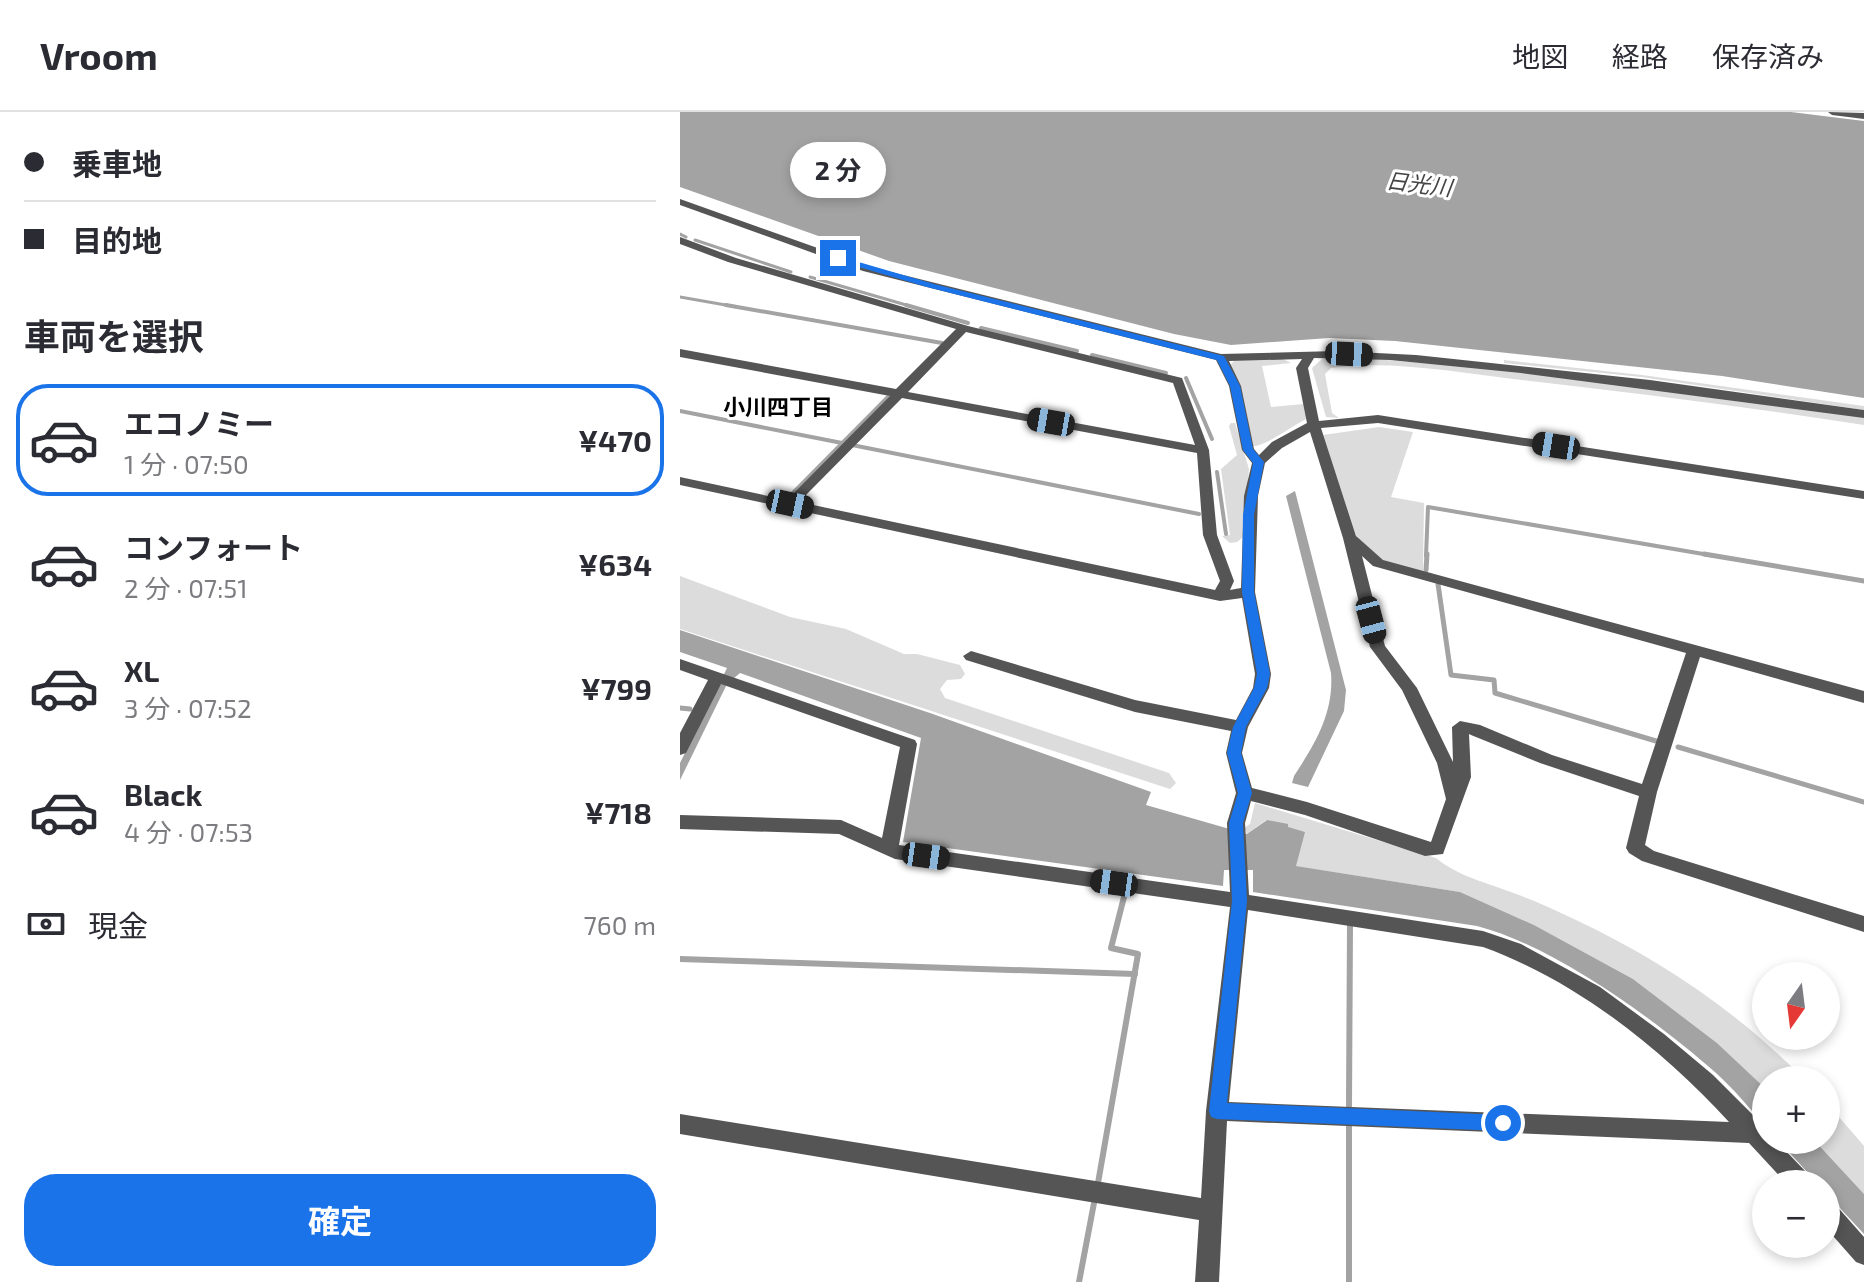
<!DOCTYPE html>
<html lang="ja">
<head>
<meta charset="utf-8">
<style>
	:root { --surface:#fff; --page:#f2f2f3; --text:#2b2b33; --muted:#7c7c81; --line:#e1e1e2; --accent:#1a73e8 }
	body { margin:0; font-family:"Exo 2","Noto Sans JP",sans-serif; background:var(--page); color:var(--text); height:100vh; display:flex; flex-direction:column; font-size:30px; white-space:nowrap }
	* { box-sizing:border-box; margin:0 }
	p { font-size:26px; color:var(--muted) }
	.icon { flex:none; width:44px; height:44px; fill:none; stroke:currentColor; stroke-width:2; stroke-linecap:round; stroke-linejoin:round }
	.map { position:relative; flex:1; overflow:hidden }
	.sheet { display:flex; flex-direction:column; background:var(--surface); width:680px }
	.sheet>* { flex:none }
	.banner { display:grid; align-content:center; height:176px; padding:0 24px; background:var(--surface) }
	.needle { width:52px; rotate:194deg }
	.buttons { position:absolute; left:1072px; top:850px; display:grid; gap:16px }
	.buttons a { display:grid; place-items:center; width:88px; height:88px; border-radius:50%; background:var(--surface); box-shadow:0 4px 12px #0003; font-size:40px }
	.end { position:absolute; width:36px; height:36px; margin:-18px; border:10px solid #1a73e8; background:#fff; box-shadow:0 0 0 4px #fff }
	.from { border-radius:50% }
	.bubble { position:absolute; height:56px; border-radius:28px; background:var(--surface); box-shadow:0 4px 12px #0003; font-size:26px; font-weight:700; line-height:56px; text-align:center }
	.car { position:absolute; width:24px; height:48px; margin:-24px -12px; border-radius:10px; box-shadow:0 0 6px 2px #0007; background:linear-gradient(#222 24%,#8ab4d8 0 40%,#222 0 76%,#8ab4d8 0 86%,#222 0) }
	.banner b { display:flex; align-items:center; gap:28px; height:76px; font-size:30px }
	.banner b+b { border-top:2px solid var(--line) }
	.banner i { width:20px; height:20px; background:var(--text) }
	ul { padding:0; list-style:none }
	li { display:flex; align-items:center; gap:24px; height:112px; margin:0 16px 12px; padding:0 8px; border:4px solid transparent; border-radius:32px }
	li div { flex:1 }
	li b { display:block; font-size:30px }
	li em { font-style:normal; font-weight:700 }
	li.active { border-color:var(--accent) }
	li>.icon { width:72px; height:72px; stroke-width:1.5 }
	h2 { padding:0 24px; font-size:36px; line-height:96px }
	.pay { display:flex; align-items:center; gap:20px; height:88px; padding:0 24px; font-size:30px }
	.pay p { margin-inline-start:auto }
	.button { display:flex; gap:16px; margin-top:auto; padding:16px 24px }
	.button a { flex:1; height:92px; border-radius:32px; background:var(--accent); color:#fff; font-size:32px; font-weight:700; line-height:92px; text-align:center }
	header { display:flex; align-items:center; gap:48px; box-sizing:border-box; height:112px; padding:0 40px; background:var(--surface); border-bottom:2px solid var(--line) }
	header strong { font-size:38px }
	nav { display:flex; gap:44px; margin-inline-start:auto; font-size:28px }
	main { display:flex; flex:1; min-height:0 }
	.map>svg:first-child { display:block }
</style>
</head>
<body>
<header>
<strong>Vroom</strong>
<nav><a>地図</a><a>経路</a><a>保存済み</a></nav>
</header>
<main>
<section class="sheet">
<div class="banner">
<b><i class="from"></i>乗車地</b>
<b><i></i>目的地</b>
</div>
<h2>車両を選択</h2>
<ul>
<li class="active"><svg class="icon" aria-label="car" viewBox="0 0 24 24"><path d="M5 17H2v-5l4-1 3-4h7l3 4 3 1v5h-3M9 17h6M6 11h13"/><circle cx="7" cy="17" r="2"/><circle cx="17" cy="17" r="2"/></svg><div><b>エコノミー</b><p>1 分 · 07:50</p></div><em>¥470</em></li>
<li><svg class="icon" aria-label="car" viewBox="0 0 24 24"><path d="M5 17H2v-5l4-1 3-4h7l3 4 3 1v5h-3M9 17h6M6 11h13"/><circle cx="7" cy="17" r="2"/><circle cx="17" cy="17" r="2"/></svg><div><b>コンフォート</b><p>2 分 · 07:51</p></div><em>¥634</em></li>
<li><svg class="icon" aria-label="car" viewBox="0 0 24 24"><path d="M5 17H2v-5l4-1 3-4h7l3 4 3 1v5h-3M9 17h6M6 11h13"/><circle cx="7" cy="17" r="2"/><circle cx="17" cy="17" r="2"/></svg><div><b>XL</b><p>3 分 · 07:52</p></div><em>¥799</em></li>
<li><svg class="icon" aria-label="car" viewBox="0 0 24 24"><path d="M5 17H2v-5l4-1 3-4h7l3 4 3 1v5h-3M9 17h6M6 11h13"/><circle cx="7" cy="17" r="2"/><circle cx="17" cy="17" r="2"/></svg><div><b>Black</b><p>4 分 · 07:53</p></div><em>¥718</em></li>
</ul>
<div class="pay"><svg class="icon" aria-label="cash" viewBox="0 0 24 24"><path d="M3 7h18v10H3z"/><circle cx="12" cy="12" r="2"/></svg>現金<p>760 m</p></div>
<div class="button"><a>確定</a></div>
</section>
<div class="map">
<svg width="1184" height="1170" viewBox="0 0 1184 1170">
	<rect width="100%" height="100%" fill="#fff"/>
	<g fill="#dcdcdc">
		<path d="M663,245c175,11 348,34 521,60v8c-117,-18 -234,-33 -351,-46 -59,-7 -123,-19 -182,-11l-6,6 7,39 7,5 -13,-1 -14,-49 10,-9z"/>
		<path d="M556,247h47l8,4 -29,3 9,41 33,-3 4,14c-15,7 -43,29 -56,28l-22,-81z"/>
		<path d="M824,248l138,15 222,31v4l-223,-33 -137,-14z"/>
		<path d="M551,311h4l14,46 -6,68 -6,5 -7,1 -8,-7 8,-1 -9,-66 16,-14 -8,-29z"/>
		<path d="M699,315l34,5 -22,65 33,6 -1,69 -39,-11 -27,-23 -34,-103z"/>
		<path d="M0,464l110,41 56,12 58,25h13l43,11 5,9 -4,5 -14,1 -7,9 5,9 224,75 7,10 -6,6 -490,-160z"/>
		<path d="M575,691l181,55c22,18 46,23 72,33 23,8 46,18 68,29 85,40 162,92 229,160h-39v9l-49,-46 -84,-64 -99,-54 -74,-33 -165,-26 -8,-40 -21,-6 -19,14 -3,-6 6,-4z"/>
		<path d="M1146,990l38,44v48l-50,-54h12z"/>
	</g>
	<g fill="#a3a3a3">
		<path d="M0,0h1111l73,9v277l-142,-22 -327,-35 -66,-3 -98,7 -57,-11 -285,-73 -209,-74z"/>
		<path d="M615,379l51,199 -2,21 -36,76 -16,-4 2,-7c21,-32 40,-63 37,-103l-45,-177z"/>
		<path d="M0,518l250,83 221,79 -5,13 101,29 20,-14 21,4v3l17,5 -9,34 164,26 74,33 99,54 84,64 49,46v38c-16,-18 -32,-38 -50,-54 -60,-53 -162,-127 -239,-147l-224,-34v-22h-29l-1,16 -320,-44 18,-104 -181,-65 -13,11 -47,96v-17l47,-95 -47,-16z"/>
		<path d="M1098,1028h36l50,54v40l-38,-41v-9h-8z"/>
	</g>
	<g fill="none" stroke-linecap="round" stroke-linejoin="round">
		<g stroke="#a3a3a3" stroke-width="3">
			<path d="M0,122l6,3"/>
			<path d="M15,128l96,32"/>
			<path d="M130,165l103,30"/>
			<path d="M0,185l57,10"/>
		</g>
		<g stroke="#a3a3a3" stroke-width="4">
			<path d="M46,193l216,38"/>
			<path d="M226,193l62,18"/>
			<path d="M301,216l96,23"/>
			<path d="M412,243l74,18"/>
			<path d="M506,266l26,61"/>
			<path d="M0,299l162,32"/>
			<path d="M172,333l347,69"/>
			<path d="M537,360l9,62"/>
			<path d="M109,385l99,-100"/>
			<path d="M746,444l2,-49 287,49"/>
		</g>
		<g stroke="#a3a3a3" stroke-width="5">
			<path d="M1024,442l160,27"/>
			<path d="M746,458l1,-16"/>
			<path d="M758,472l13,91 43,5 1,13 161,48"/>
			<path d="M0,596l10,1"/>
			<path d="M998,635l186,55"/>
		</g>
		<g stroke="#a3a3a3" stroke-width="6">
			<path d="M0,847l455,15"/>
			<path d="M669,994l1,-183"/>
			<path d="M669,1014v156"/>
			<path d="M418,1071l40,-229 -27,-6 14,-55"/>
			<path d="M399,1170l15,-79"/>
		</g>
		<g fill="#555" fill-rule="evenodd">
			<path d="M1148,0l36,1v6l-32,-4z"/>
			<path d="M0,87l191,68 350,87 116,-3 79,4 234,25 214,30v8l-343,-45 -131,-13 -76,-2 -6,10 11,53 59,-6 486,76v8l-486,-76 -57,5 35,108 27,24 481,131v12l-164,-46 -43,135 -12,53 9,6 210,65v16l-222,-71 -13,-8 -3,-5 13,-52 -99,-33 -69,-28 -2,-1 2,43 -28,77 -18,2 -120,-41 -54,-14 -6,22 4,72 234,36 38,13 79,43 64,47 49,41 51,51 2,14h9l35,36 3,8h-26l-38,-41 -522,-22 -8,161h-24l4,-62 -519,-86v-20l521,84 5,-87 24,-204 -335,-48 -56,-25 -159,-5v-14l161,5 41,18 18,-91 -179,-63 -35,69 -6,2v-22l28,-53 -28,-10v-11l235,81 2,4 -18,101 331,47 -3,-69 9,-30 -10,-40 5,-22 -96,-19 -169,-52 -3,-4 8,-5 164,49 101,20 17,-32 2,-14 -13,-76 -22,3 -540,-116v-8l107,23 103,-104 -210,-39v-8l216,40 60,-60 -228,-67 -48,-18v-7l56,21 232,68 214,52 27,72 8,85 17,46 -4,9 11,-2 3,-92 8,-33 -10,-13 -13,-64 -13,-26 -353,-89 -183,-66zM286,220l207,51 22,62 -287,-53zM622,247l-6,9 11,55 -35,19 -13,13 -5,-6 -13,-63 -12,-25zM222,286l295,55 6,82 17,46 -5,9 -416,-88zM630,320l33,106 27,109 32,43 35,73 9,36 -15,43 -124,-40 -55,-14 -10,-35 6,-26 21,-39 2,-14 -16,-82 3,-96 7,-33 17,-15zM682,444l11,10 313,87 -44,131 -90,-29 -72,-30 -20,-4 -8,6 1,35 -36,-74 -32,-42zM568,798l235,37c94,34 179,102 246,175l-500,-20z"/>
			<path d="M1146,1088l8,3 30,34v28l-8,-3 -30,-34z"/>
		</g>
	</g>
	<path fill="#1a73e8" d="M158,144l96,28 290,72 16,30 13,63 11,13 -10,53v77l16,82 -3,14 -21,39 -5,26 11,40 -9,30 4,78 -20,202 276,12 6,2 2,6 -2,6 -6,2 -286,-12 -6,-2 -2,-6 23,-210 -3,-78 9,-30 -11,-40 6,-26 21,-39 3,-14 -15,-82 1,-77 10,-52 -10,-13 -13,-64 -13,-26 -290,-73 -92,-27z"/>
	<g text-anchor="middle" stroke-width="6" stroke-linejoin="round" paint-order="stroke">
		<g font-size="22" font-style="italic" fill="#444" stroke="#fff">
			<text transform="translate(739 72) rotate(7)" y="8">日光川</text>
		</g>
		<g font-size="22" font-weight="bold" fill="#000" stroke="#fff">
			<text x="98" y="303">小川四丁目</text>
		</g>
	</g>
</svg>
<div class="buttons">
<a><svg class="needle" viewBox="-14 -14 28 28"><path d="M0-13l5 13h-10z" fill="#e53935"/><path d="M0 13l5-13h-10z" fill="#7c7c81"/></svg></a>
<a>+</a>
<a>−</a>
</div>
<i class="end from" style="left:823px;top:1011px"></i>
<i class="end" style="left:158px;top:146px"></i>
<div class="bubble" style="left:110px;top:30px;width:96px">2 分</div>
<i class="car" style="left:669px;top:242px;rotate:93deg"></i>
<i class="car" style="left:371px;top:310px;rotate:280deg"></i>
<i class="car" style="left:876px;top:334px;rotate:279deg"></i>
<i class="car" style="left:110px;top:392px;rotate:102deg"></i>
<i class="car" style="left:691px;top:508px;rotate:165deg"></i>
<i class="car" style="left:246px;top:744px;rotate:98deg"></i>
<i class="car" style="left:434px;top:771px;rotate:278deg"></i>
</div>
</main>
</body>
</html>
